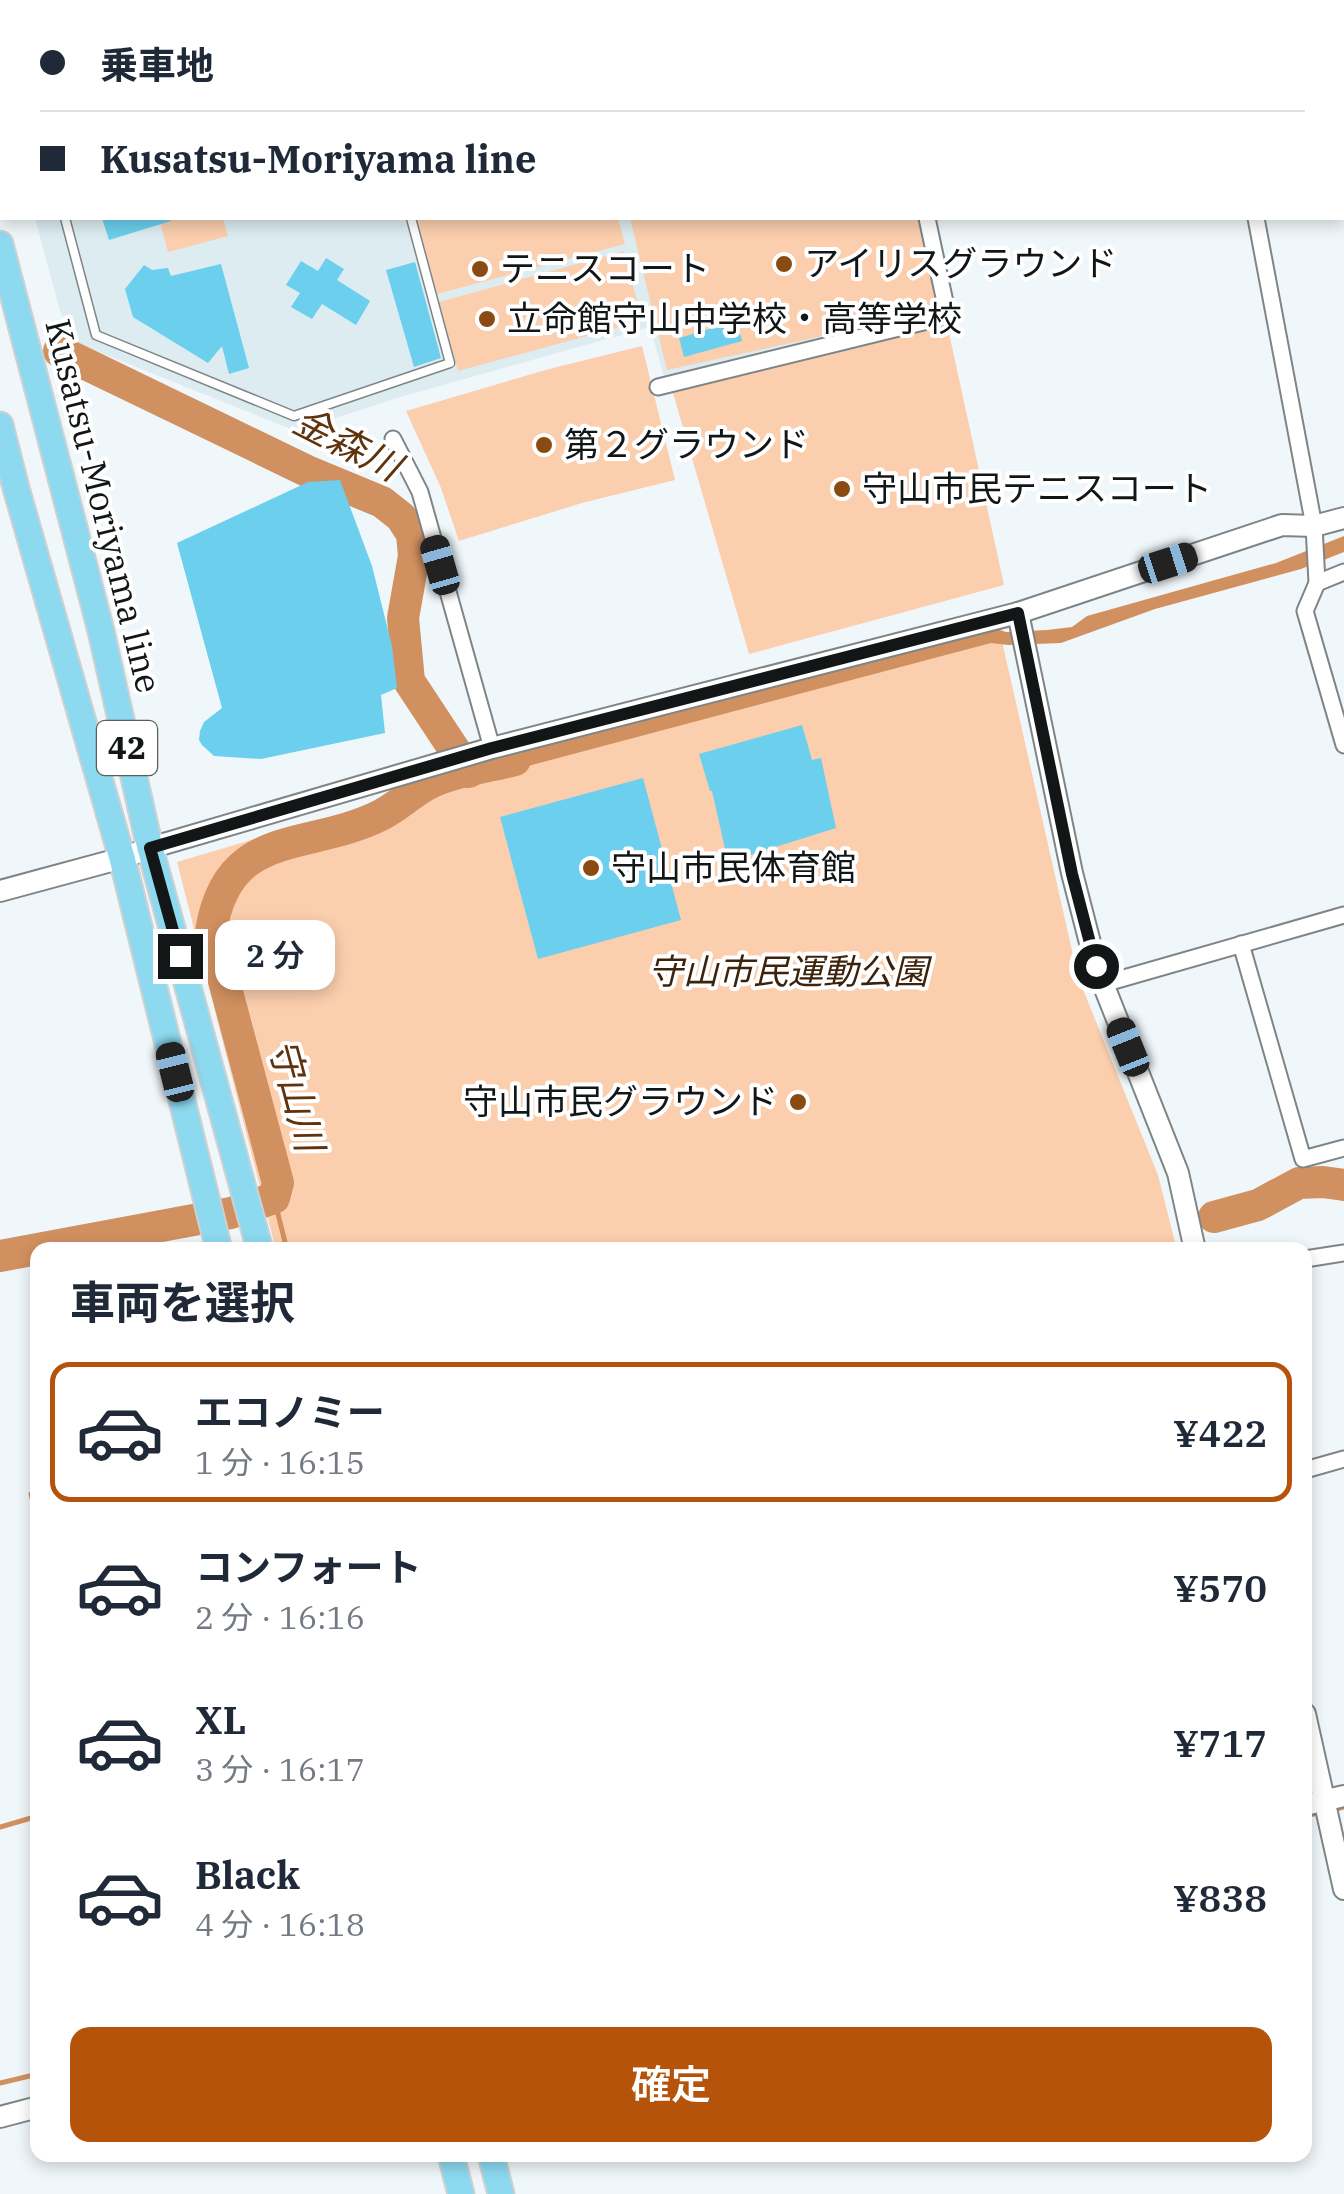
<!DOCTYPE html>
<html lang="ja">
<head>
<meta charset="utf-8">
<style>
	:root { --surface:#fff; --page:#f2f2f3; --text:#1f2937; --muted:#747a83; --line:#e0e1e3; --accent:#b45309 }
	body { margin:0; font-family:"IBM Plex Serif","Noto Sans JP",serif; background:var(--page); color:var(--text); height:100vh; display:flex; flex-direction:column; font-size:38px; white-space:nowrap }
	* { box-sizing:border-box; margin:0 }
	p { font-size:32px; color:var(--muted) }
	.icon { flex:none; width:55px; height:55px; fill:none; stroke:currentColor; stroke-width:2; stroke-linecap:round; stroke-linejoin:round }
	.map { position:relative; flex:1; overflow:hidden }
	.details { position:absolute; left:30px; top:1242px; width:1282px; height:920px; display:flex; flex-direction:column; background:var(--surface); border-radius:20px; box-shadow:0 5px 15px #0003 }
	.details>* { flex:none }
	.hud { position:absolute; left:0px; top:0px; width:1345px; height:220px; box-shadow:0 5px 15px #0003; display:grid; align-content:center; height:220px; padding:0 40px; background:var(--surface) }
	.end { position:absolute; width:45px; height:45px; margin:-22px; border:12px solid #131617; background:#fff; box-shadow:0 0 0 5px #fff }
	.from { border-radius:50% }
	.bubble { position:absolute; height:70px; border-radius:20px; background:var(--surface); box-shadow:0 5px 15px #0003; font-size:32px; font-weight:600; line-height:70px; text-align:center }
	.car { position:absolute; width:30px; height:60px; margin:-30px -15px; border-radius:12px; box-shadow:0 0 8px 2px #0007; background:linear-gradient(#222 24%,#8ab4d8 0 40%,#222 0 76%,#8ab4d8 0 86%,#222 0) }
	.hud b { display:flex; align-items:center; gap:35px; height:95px; font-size:38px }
	.hud b+b { border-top:2px solid var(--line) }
	.hud i { width:25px; height:25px; background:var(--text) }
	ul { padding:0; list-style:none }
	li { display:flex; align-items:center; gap:30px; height:140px; margin:0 20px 15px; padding:0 20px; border:5px solid transparent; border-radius:20px }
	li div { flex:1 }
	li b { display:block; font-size:38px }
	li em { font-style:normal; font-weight:600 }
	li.active { border-color:var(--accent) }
	li>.icon { width:90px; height:90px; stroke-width:1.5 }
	h2 { padding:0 40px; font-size:45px; line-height:120px }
	.primary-button { display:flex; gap:20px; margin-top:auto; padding:20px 40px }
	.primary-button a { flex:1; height:115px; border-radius:20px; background:var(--accent); color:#fff; font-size:40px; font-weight:600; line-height:115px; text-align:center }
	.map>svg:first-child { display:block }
</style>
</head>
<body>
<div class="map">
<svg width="1344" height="2194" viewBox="0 0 1344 2194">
	<rect width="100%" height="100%" fill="#f0f7fa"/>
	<g fill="#dcecf1">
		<path d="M0,0h862v2h-860v95l-2,-9z"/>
		<path d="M35,218h887l20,93 -278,65 -14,-49 -253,71 -101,33 -217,-87 -19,-33z"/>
	</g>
	<g fill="#fbceae">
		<path d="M159,218h64l5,18 -60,16z"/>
		<path d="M416,218h202l7,26 -188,50z"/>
		<path d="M630,218h288l19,93 -270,59z"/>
		<path d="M624,251l18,70 -184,50 -19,-69z"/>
		<path d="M947,324l57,261 -255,69 -76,-261z"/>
		<path d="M642,346l33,134 -93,23 -123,38 -18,-53 -35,-77 143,-42z"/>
		<path d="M997,619l81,358 80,198 19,75h-901l-99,-388z"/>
	</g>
	<path fill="#d1905f" d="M1344,536v16l-43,17 -146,40 -94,34 -53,2 -17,-2 -512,136 -9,-15 518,-138 18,6 41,-2 25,-3 15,-11 189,-53z"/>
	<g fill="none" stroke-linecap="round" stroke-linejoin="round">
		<g stroke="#d1905f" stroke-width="5">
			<path d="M274,1198l13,52"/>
			<path d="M38,1492l-7,2 7,29"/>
			<path d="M1332,1810l12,-3"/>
			<path d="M1305,1816l17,-4"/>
			<path d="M0,1827l38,-11"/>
			<path d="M0,2083l38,-9"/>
		</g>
		<g stroke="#d1905f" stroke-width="32">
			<path d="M59,351l248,120 75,31 19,15 11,17 2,22 -11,62 6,63 60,91"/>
			<path d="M1214,1217l44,-12 41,-22 24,-1 21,3"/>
			<path d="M0,1256l231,-43 43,-15 4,-15 -67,-251c16,-106 97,-80 170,-117 16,-8 29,-21 45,-30 24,-13 62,-18 89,-25"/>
		</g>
	</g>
	<g fill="#6bcfed">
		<path d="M102,218h69v3l-62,19z"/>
		<path d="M326,258l18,11 -7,11 33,21 -14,24 -34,-21 -10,15 -21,-12 9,-14 -14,-8 15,-24 17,10z"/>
		<path d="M415,262l26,96 -27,9 -28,-97z"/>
		<path d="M221,264l28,104 -20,6 -7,-28 -14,17 -75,-46 -8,-28 19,-24 8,5 16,-2 3,8z"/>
		<path d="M737,321l5,20 -58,16 -5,-19z"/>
		<path d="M340,480l32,86 20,80 5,42 -16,7 4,38 -124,26 -47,-3 -12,-11 -3,-5 1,-9 4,-9 18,-14 -45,-165 131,-61z"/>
		<path d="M802,725l10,35 9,-2 15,70 -108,34 -16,-71h-2l-11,-37z"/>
		<path d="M643,778l38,142 -143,39 -38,-142z"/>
	</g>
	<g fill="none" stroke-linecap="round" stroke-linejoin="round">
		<g stroke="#7f8587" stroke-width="11">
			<g id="service">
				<path d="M354,0l1,2"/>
				<path d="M65,2l9,-2"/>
				<path d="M0,44h2"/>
				<path d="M65,218l31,117 198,81 156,-53 -39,-145"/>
			</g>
		</g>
		<g stroke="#7f8587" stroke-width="19">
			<g id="minor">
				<path d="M868,0v2"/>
				<path d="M1203,0v2"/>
				<path d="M1256,218l58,308 3,57 -12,28 39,134"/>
				<path d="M658,387l290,-71 -21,-98"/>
				<path d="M393,439l27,53 72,256"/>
				<path d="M1317,583l27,-11"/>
				<path d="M1241,944l62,215 41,-11"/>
				<path d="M1103,984l241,-69"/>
				<path d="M1305,1259l39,-6"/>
				<path d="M1305,1470l39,-11"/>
			</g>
		</g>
		<g stroke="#7f8587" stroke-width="24">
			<g id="tertiary">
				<path d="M1018,613l54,260 24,93 82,207 17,77"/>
				<path d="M0,891l122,-33 28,-10 342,-100 526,-135 264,-88 32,1 30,-8"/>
				<path d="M1305,1714l39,175"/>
				<path d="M1305,1805l39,-9"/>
				<path d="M0,2117l38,-10"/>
			</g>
		</g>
		<g stroke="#d0d0d1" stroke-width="29">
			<g id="primary">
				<path d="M0,244l101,387 49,217 110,402"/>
				<path d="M0,425l16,63 106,370 97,392"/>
				<path d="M451,2155l10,39"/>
				<path d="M491,2155l10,39"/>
			</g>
		</g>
		<use href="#service" stroke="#fff" stroke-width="8"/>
		<use href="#minor" stroke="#fff" stroke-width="15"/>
		<use href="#tertiary" stroke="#fff" stroke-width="20"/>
		<use href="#primary" stroke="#8dd9ef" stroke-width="25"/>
	</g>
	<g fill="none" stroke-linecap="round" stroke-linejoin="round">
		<path stroke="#131617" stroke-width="12" d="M180,956l-30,-108 342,-100 526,-135 54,261 24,92"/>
	</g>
	<g fill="#8a4b12" stroke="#fff" stroke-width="4">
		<circle cx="784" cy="264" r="10"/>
		<circle cx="480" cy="269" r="10"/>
		<circle cx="487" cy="319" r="10"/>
		<circle cx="544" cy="445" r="10"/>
		<circle cx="842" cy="489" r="10"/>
		<circle cx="591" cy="868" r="10"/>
		<circle cx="798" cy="1102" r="10"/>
	</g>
	<g text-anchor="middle" stroke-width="8" stroke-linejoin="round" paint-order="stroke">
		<rect fill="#fff" stroke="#5a5c5d" stroke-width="2.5" x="97" y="721" width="60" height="54" rx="8"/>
		<g font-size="32" font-weight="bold" fill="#131617">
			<text x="127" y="759">42</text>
		</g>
		<g font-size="35" fill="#131617" stroke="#fff" text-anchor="start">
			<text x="804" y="276">アイリスグラウンド</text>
			<text x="500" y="281">テニスコート</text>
			<text x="507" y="331">立命館守山中学校・高等学校</text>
			<text x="564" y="457">第２グラウンド</text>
			<text x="862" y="501">守山市民テニスコート</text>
			<text x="611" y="880">守山市民体育館</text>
			<text x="778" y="1114" text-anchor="end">守山市民グラウンド</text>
		</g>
		<g font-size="35" fill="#131617" stroke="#fff">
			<text transform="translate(103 506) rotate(76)" y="12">Kusatsu-Moriyama line</text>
		</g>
		<g font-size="35" font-style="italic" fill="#3d220c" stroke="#fff">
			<text x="788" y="984">守山市民運動公園</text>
		</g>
		<g font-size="38" font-style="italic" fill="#5e330d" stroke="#fff">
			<text transform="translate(347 444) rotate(27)" y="13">金森川</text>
			<text transform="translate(296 1095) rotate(75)" y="13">守山川</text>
		</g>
	</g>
</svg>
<i class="end from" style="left:1096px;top:966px"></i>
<i class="end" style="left:180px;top:956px"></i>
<div class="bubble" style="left:215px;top:920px;width:120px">2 分</div>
<i class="car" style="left:1168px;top:563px;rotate:72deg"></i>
<i class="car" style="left:440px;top:565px;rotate:344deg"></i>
<i class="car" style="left:1128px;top:1047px;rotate:338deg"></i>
<i class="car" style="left:175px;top:1072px;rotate:346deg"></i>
<div class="hud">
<b><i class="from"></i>乗車地</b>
<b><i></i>Kusatsu-Moriyama line</b>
</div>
<section class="details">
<h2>車両を選択</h2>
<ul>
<li class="active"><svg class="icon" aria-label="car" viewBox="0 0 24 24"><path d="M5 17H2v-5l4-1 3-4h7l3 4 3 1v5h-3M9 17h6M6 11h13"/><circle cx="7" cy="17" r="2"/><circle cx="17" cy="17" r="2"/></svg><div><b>エコノミー</b><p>1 分 · 16:15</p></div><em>¥422</em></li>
<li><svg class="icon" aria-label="car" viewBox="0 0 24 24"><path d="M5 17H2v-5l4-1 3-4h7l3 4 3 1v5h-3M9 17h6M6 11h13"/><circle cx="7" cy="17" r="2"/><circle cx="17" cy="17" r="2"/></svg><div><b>コンフォート</b><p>2 分 · 16:16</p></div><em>¥570</em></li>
<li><svg class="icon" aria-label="car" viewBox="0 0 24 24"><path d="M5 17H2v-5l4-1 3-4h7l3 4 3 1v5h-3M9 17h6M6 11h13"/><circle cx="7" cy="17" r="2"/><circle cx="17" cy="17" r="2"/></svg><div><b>XL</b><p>3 分 · 16:17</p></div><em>¥717</em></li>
<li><svg class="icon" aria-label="car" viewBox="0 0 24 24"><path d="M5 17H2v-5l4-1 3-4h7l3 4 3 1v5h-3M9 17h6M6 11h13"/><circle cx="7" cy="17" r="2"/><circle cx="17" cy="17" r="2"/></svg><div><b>Black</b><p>4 分 · 16:18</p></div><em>¥838</em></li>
</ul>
<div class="primary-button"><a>確定</a></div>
</section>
</div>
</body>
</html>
